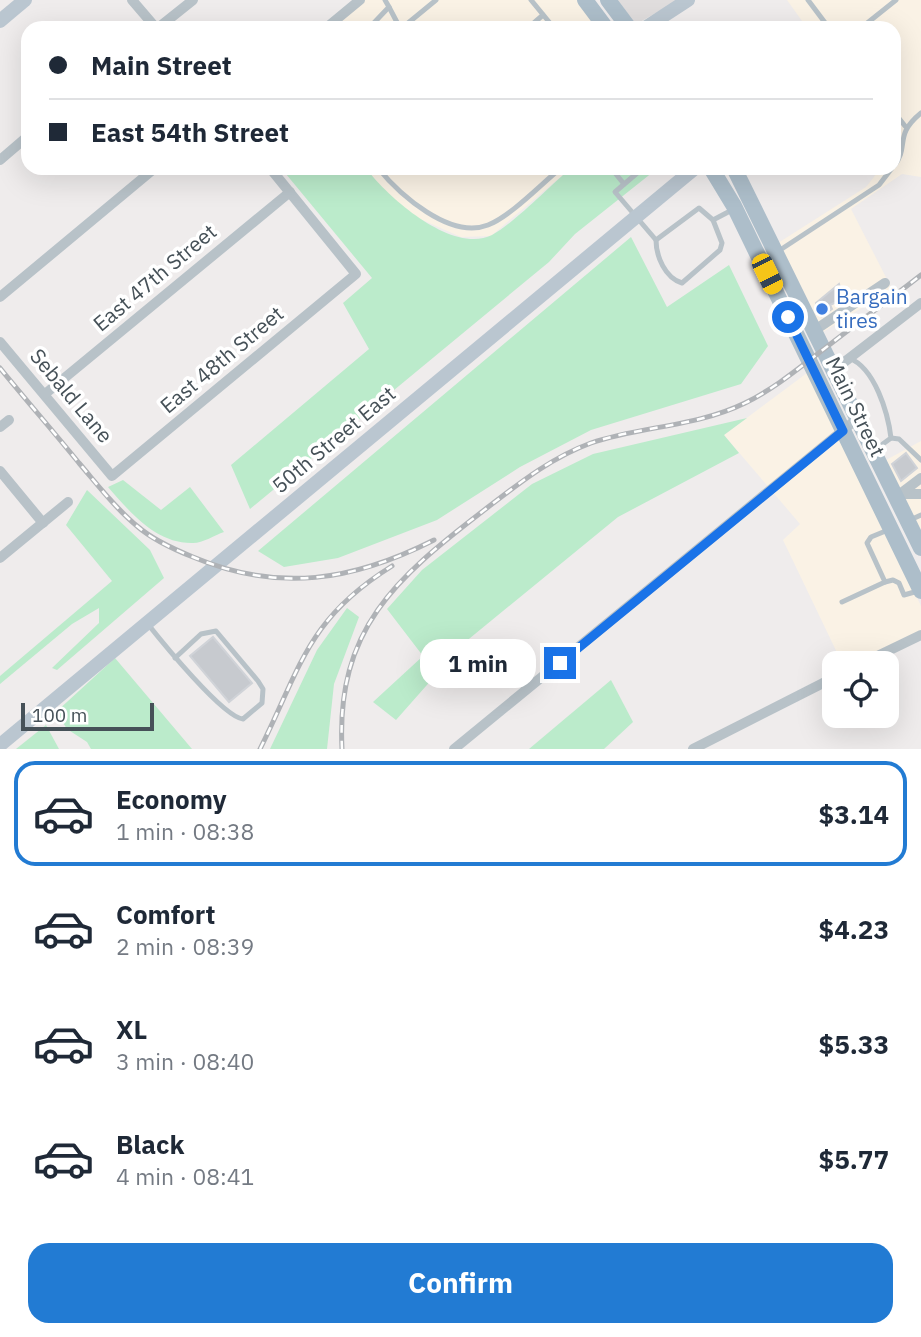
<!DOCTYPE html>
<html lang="en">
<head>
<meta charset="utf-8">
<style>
	:root { --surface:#fff; --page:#f2f2f3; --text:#1f2937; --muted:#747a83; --line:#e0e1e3; --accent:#227bd3 }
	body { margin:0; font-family:"IBM Plex Sans",sans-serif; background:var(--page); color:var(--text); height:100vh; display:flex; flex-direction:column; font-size:26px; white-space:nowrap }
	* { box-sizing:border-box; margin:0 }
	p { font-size:23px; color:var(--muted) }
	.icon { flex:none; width:38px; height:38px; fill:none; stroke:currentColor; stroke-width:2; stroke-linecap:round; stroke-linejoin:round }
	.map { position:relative; height:749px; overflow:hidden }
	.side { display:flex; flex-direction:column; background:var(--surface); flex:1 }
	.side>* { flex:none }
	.banner { position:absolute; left:21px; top:21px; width:880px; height:154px; border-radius:21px; box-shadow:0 7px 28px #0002; display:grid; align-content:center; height:154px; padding:0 28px; background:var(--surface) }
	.buttons { position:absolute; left:822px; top:651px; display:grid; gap:14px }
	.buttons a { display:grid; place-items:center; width:77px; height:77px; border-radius:14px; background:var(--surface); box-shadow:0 7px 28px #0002; font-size:35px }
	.scale { position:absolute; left:21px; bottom:18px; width:133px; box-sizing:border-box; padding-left:7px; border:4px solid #465158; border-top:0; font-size:19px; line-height:24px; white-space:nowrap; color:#465158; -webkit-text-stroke:5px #fff; paint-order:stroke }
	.end { position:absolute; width:32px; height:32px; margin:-16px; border:9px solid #1a73e8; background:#fff; box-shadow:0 0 0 4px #fff }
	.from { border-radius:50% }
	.bubble { position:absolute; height:49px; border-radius:21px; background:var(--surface); box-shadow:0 7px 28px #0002; font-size:23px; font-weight:700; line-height:49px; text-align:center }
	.car { position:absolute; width:21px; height:42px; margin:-21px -10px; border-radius:9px; box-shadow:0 0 5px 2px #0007; background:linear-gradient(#f5c518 24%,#345 0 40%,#f5c518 0 76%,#345 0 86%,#f5c518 0) }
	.banner b { display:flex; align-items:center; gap:24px; height:66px; font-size:26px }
	.banner b+b { border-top:2px solid var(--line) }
	.banner i { width:18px; height:18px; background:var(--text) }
	ul { padding:12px 0 0; list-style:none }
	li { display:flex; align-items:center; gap:21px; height:105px; margin:0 14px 10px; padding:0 14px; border:4px solid transparent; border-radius:21px }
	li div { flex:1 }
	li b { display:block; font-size:26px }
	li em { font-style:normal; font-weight:700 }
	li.active { border-color:var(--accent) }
	li>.icon { width:63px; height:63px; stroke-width:1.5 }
	.action { display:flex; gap:14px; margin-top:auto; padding:14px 28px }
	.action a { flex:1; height:80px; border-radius:21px; background:var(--accent); color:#fff; font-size:28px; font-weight:700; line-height:80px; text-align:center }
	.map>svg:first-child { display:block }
</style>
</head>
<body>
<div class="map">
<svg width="921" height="749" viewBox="0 0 921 749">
	<rect width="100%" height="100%" fill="#efecec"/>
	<g fill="#faf2e5">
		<path d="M363,0h214l21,28h-268z"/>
		<path d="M787,0h134v177l-19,-3 -51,35 41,80 -69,43 -45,-89 88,-56 15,-19h13v-140h-87z"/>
		<path d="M366,168h205l-80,68 -30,1 -50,-22 -28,-24z"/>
		<path d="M807,373l114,233v33l-50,24h-29l-59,-123 17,-16 -76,-89z"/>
		<path d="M921,441v91l-35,-72z"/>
	</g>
	<path fill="#e0dddd" d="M618,0h60l-38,22 -7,-1z"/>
	<g fill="#bbebcb">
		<path d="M281,168h85c21,29 87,87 126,67 21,-11 59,-50 79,-67h87l-83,66 -26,28 -299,247 -19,-44 138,-116 -26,-46 29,-25z"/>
		<path d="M631,237l36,70 62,-42 39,81 -27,38 -150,46 -71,37 -83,53 -99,38 -54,9 -26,-16z"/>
		<path d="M747,418l-23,17 15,18 -121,64 -154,126 -68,77 -23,-18 50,-46 -36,-47 35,-39 110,-86 61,-30z"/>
		<path d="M123,480l38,30 29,-23 34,45c-9,3 -21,11 -31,11 -37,1 -63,-31 -85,-56z"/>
		<path d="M87,490l63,60 14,28 -107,92 -5,-2 47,-45v-15l-27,16 -72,60v-8l112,-95 -46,-56z"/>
		<path d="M347,608l12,9 -25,67 -7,65h-57l47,-99z"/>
		<path d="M115,658l77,91h-101l-4,-7 -20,-13 -11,-17z"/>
		<path d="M611,680l22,42 -29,27h-75z"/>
		<path d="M46,725l13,24h-43z"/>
	</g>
	<g fill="#c7cacf" stroke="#d0d3d8" stroke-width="2">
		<path d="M839,284l4,15 -13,6 2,4 -10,7 -6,-13z"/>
		<path d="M906,453l11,15 -16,13 -9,-17z"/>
		<path d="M213,637l39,46 -23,19 -39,-46z"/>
	</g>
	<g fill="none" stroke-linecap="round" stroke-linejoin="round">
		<g stroke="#b8c2c8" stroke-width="5">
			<path d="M531,0l23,28"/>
			<path d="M808,0l21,28"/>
			<path d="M389,7l11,21"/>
			<path d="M369,28l20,-21 -4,-7"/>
			<path d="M402,28l34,-28"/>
			<path d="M528,28l15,-13"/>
			<path d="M861,28l35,-28"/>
			<path d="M894,112l11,14"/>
			<path d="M894,166c16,-20 -1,-30 27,-53"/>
			<path d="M378,168c21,26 72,72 110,57 23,-9 53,-41 73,-57"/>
			<path d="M611,168l13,16"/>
			<path d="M643,168l-28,24 41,48 43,-32 14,12 19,-10"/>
			<path d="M656,240c0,16 9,38 26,43l38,-33 2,-7 -9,-23"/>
			<path d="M777,252l102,-67 13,-17"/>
			<path d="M849,358c26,10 39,55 42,80l-15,11"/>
			<path d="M891,438l8,1 22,21"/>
			<path d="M910,520l11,-5"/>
			<path d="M885,582l8,-2 6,3 5,12 14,-4"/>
			<path d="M842,602l43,-20 -18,-39 4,-6 17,-7"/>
			<path d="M147,623c15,19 76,94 96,96l19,-16 1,-14 -5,-8 -42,-50 -15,3 -26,24"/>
		</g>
		<g stroke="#b8c2c8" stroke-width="10">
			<path d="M132,0l24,28"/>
			<path d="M158,28l35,-28"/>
			<path d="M326,28l34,-28"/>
			<path d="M0,160l28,-24"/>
			<path d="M0,297l155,-129"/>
			<path d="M815,330l70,-47"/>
			<path d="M0,342l112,134 244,-202 -86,-106"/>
			<path d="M834,370l87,-67"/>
			<path d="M45,394l245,-202"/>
			<path d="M0,427l9,-7"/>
			<path d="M0,471l43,52"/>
			<path d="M900,494h21"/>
			<path d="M896,497l25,-19"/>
			<path d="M0,558l68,-56"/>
			<path d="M863,663l58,-28"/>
			<path d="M454,749l404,-331"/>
			<path d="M693,749l142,-72"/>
		</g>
		<g stroke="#bac6d0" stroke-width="14">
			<path d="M0,21l25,-21"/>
			<path d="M645,28l43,-28"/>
			<path d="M0,745l695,-577"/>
		</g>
		<g stroke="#adbeca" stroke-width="16">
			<path d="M585,0l21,28"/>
			<path d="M608,0l21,28"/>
			<path d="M711,168l23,38 187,385"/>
			<path d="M734,168l187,380"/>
		</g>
		<g stroke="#afb2b6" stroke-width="5">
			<g id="rail">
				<path d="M0,368c26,32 53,63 79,95 18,21 36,45 58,63 16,14 36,23 56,31 86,36 160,24 241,-17"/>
				<path d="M260,749c41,-82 47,-130 132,-183"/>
				<path d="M342,749c-6,-120 54,-171 141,-238 34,-26 67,-53 108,-68 50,-17 105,-16 154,-40 29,-14 54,-35 79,-54 32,-25 65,-49 97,-74"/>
			</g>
		</g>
		<use href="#rail" stroke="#fff" stroke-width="2.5" stroke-dasharray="8" stroke-linecap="butt"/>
	</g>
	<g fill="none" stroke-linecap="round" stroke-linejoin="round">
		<path stroke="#1a73e8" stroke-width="9" d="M560,663l283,-232 -55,-114"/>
	</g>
	<circle fill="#3f7fe0" stroke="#fff" stroke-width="2.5" cx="822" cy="309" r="7"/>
	<g text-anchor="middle" stroke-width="7" stroke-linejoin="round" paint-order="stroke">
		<g font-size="21" fill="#465158" stroke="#fff">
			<text transform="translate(155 278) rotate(-40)" y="7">East 47th Street</text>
			<text transform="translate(222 360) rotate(-40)" y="7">East 48th Street</text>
			<text transform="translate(71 396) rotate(50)" y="7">Sebald Lane</text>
			<text transform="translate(855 407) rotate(64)" y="7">Main Street</text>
			<text transform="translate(334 440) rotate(-40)" y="7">50th Street East</text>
		</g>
		<g font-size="21" fill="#366cbe" stroke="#fff" text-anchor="start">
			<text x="836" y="304">Bargain<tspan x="836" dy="24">tires</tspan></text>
		</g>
	</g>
</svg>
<div class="buttons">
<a><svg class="icon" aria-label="locate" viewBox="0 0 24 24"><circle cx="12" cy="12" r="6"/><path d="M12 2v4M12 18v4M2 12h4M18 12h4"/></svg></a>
</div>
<div class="scale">100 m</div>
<i class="end from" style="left:788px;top:317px"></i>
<i class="end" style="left:560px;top:663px"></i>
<div class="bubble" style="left:420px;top:639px;width:116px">1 min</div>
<i class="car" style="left:767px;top:274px;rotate:154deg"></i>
<div class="banner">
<b><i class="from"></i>Main Street</b>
<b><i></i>East 54th Street</b>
</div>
</div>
<section class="side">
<ul>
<li class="active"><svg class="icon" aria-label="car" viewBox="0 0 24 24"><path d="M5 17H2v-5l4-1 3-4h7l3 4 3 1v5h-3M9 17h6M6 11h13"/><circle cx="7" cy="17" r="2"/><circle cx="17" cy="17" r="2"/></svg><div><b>Economy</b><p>1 min · 08:38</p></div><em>$3.14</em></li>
<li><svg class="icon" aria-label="car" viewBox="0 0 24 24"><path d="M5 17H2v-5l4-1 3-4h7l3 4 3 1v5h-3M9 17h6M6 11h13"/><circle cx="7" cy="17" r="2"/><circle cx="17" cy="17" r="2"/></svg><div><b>Comfort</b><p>2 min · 08:39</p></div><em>$4.23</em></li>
<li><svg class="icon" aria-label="car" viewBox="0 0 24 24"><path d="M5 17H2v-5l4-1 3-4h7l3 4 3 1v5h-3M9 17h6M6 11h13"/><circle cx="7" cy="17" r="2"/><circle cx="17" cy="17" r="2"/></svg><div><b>XL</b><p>3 min · 08:40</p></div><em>$5.33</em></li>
<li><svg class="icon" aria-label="car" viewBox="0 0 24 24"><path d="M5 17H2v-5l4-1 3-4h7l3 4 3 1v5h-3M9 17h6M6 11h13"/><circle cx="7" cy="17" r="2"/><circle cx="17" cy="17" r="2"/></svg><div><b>Black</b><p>4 min · 08:41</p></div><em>$5.77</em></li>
</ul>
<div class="action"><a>Confirm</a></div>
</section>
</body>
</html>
